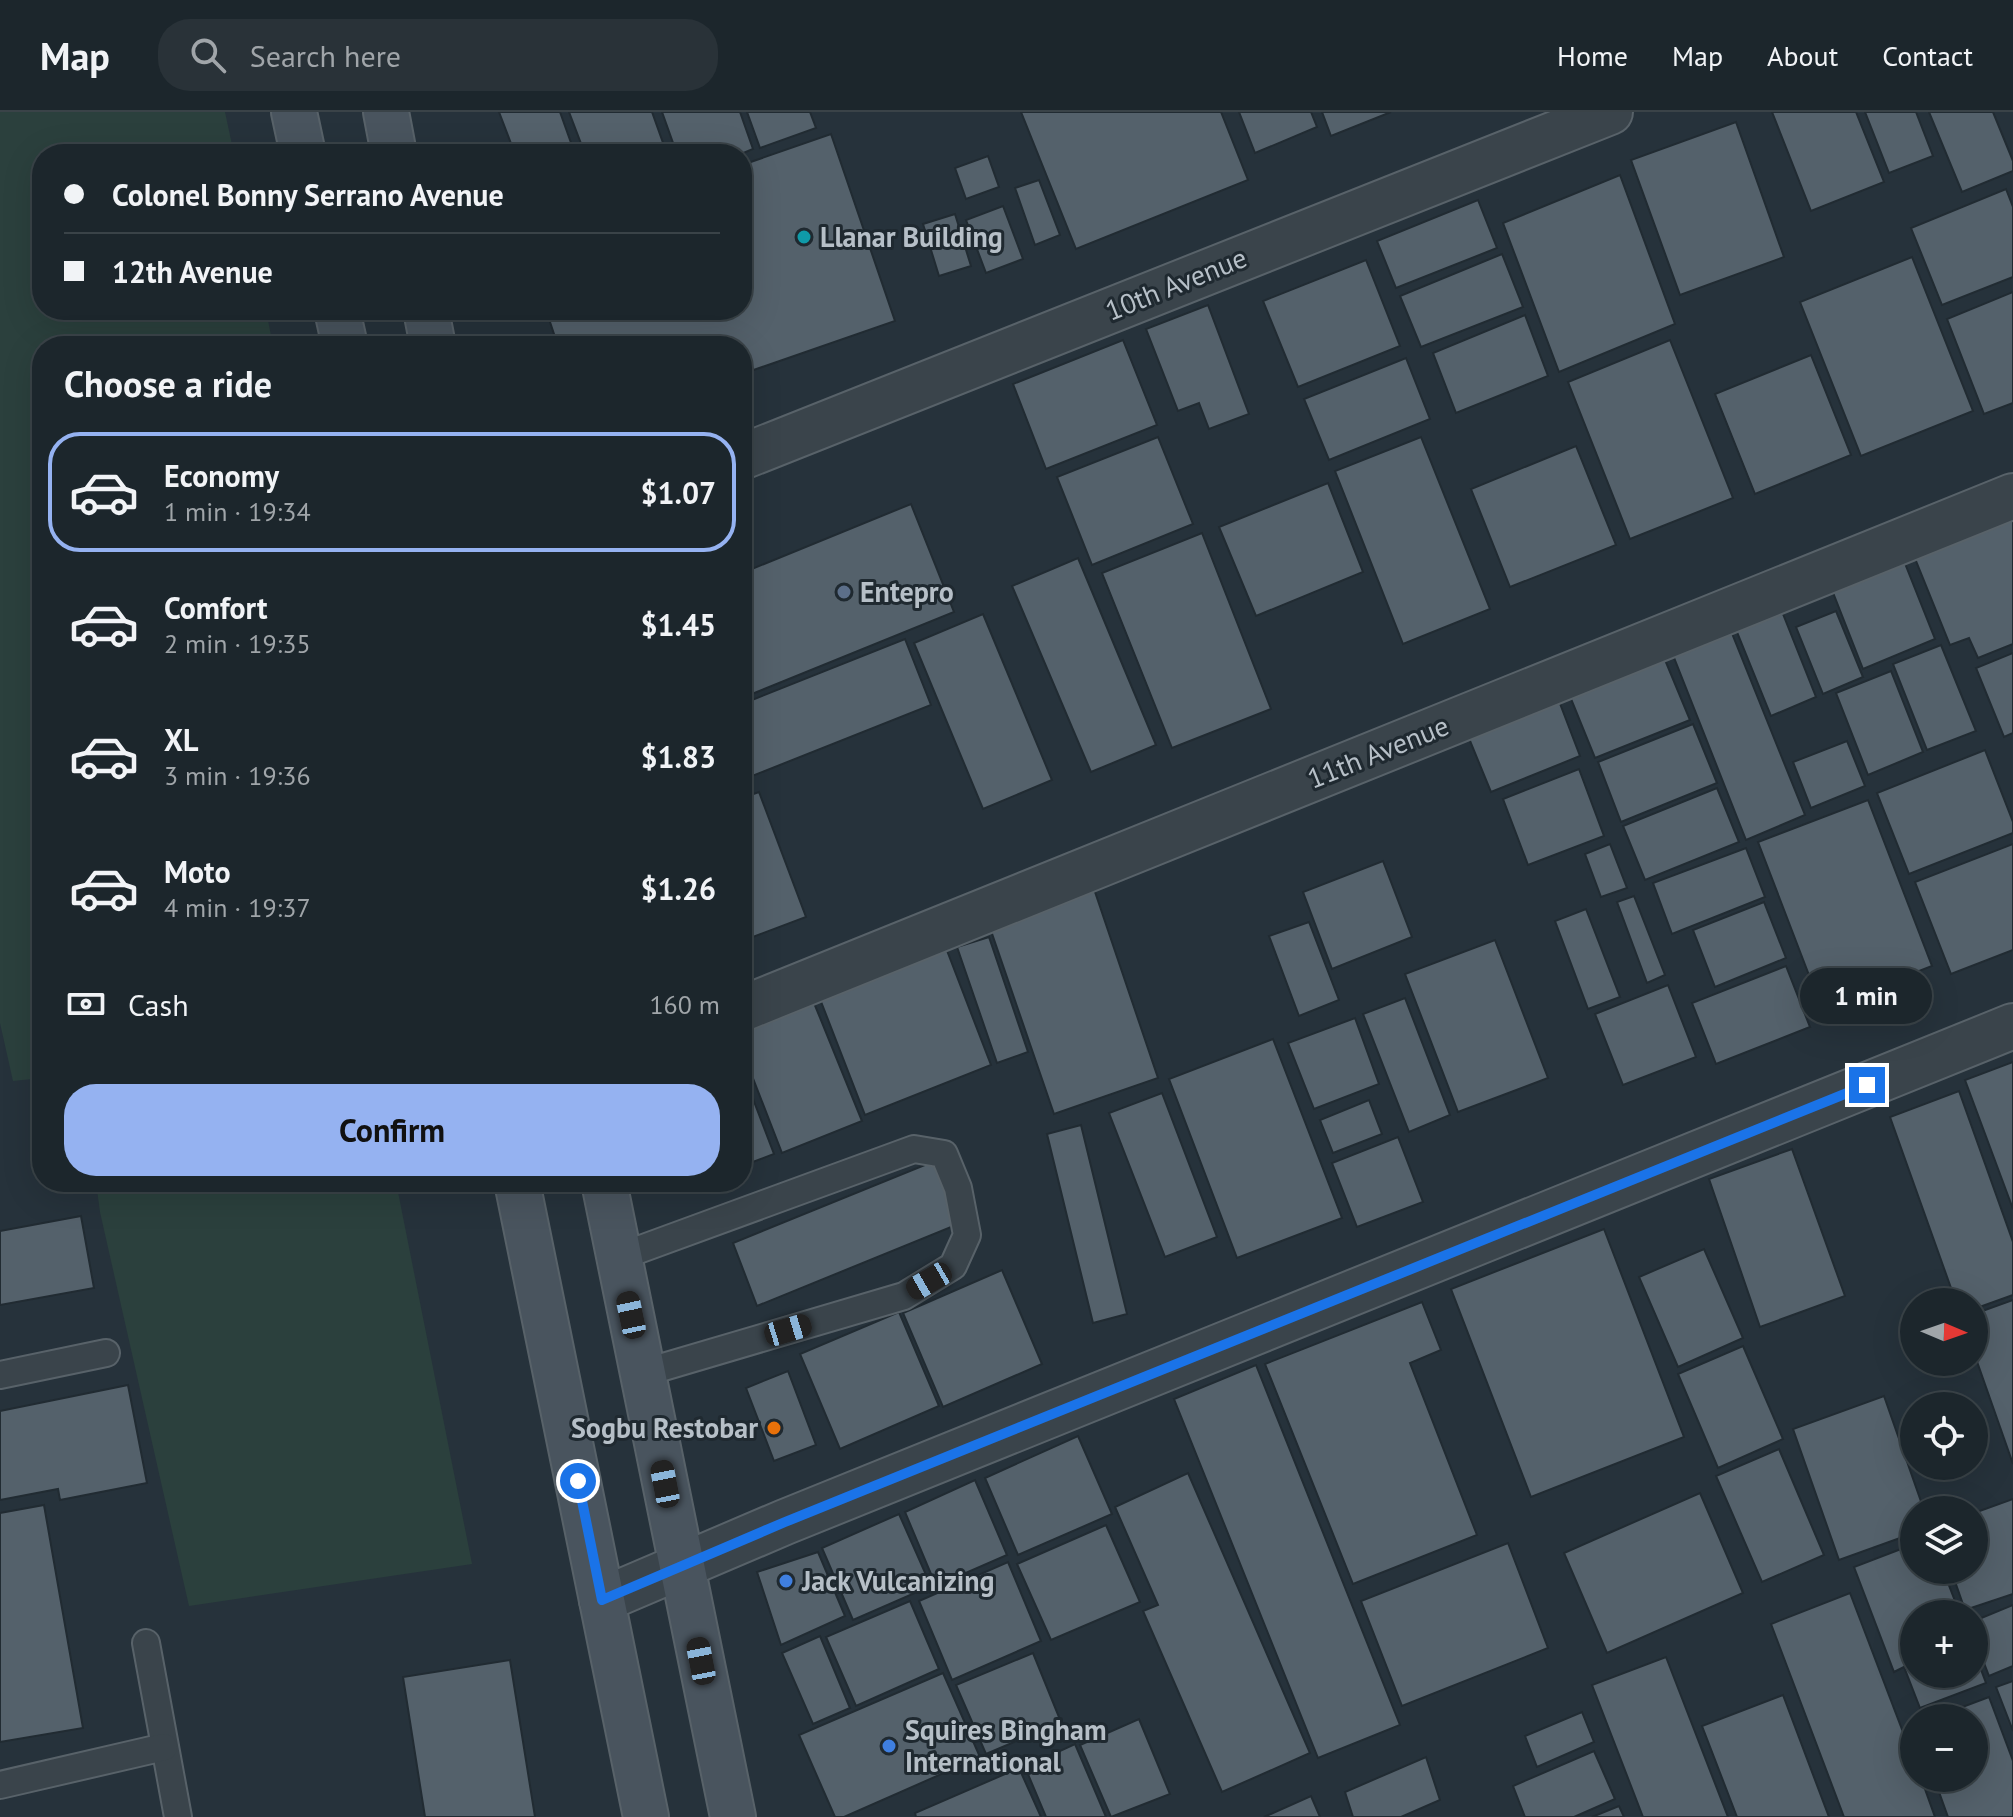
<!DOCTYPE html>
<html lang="en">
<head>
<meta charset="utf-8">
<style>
	:root { --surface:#1c262c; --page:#293238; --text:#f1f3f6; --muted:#a0a5a9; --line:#3a4348; --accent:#95b2f1 }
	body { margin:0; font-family:"PT Sans",sans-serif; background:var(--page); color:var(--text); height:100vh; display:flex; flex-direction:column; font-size:30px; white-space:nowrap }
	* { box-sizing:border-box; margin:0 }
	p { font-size:26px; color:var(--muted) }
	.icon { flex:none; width:44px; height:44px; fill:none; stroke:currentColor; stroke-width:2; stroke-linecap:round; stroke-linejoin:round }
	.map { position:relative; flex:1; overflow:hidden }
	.sheet { position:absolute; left:32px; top:224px; width:720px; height:856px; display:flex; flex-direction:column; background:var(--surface); border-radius:32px; box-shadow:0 8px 32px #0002,0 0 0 2px var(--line) }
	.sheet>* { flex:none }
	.banner { position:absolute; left:32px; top:32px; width:720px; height:176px; border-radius:32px; box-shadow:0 8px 32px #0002,0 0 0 2px var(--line); display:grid; align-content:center; height:176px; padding:0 32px; background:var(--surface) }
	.needle { width:52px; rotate:92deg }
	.controls { position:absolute; left:1900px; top:1176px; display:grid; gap:16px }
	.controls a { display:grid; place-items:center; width:88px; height:88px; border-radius:50%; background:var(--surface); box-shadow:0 8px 32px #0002,0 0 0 2px var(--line); font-size:40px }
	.end { position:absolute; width:36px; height:36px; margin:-18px; border:10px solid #1a73e8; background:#fff; box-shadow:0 0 0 4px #fff }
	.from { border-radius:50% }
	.bubble { position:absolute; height:56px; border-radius:28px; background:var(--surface); box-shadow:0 8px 32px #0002,0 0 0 2px var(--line); font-size:26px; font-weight:800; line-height:56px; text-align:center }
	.car { position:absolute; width:24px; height:48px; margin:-24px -12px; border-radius:10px; box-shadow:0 0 6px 2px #0007; background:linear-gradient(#222 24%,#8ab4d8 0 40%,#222 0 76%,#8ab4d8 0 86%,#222 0) }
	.banner b { display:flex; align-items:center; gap:28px; height:76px; font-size:30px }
	.banner b+b { border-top:2px solid var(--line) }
	.banner i { width:20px; height:20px; background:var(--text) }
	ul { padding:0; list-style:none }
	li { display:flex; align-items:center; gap:24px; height:120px; margin:0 16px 12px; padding:0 16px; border:4px solid transparent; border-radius:32px }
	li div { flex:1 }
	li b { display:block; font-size:30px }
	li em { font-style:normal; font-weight:800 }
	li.selected { border-color:var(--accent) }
	li>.icon { width:72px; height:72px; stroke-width:1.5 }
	h2 { padding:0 32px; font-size:36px; line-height:96px }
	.pay { display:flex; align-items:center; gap:20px; height:88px; padding:0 32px; font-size:30px }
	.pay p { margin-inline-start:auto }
	.primary-button { display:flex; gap:16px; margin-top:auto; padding:16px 32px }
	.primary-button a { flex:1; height:92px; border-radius:32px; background:var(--accent); color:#111; font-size:32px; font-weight:800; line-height:92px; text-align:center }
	header { display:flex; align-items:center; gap:48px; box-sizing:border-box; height:112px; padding:0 40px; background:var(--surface); border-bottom:2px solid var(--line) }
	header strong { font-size:38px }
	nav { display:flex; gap:44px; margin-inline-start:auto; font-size:28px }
	.search { width:560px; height:72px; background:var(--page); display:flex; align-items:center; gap:20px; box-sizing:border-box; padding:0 28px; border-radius:32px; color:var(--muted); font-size:30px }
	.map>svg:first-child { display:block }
</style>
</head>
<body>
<header>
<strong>Map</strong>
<div class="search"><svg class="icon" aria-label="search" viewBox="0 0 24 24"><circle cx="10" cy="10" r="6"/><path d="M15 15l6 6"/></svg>Search here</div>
<nav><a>Home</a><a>Map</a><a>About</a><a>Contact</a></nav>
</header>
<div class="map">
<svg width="2013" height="1705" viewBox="0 0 2013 1705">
	<rect width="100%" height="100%" fill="#26323b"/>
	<g fill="#2b403d">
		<path d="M0,0h225l9,42h-192v156h224l7,36h-231v732l-29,3 -13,-58z"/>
		<path d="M96,1070h300l76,382 -283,42 -89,-394z"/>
	</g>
	<g fill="#54616b" stroke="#212b32" stroke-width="2">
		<path d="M499,0h61l15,42h-60z"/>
		<path d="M569,0h83l15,42h-82z"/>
		<path d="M662,0h78l13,37 -12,5h-64z"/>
		<path d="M747,0h63l6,16 -56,20z"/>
		<path d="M1021,0h200l27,68 -172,69z"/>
		<path d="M1239,0h72l6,15 -62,26z"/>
		<path d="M1322,0h69l-60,24z"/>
		<path d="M1772,0h84l28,70 -73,29z"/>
		<path d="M1865,0h51l17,44 -44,17z"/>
		<path d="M1929,0h64l20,49v10l-51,21z"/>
		<path d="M1736,10l48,135 -104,38 -49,-135z"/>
		<path d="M831,22l64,187 -153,53v-28h-184l-12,-36h196v-145z"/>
		<path d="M988,44l11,31 -33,12 -11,-31z"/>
		<path d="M1620,63l55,149 -116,48 -56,-149z"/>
		<path d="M1039,68l21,55 -25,10 -20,-57z"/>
		<path d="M2006,77l7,18v70l-71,28 -31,-77z"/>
		<path d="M1478,88l19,48 -101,40 -19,-47z"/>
		<path d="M1003,94l20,53 -37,14 -20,-53z"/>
		<path d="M955,102l16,52 -32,10 -16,-52z"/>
		<path d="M1502,142l21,53 -102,40 -21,-51z"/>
		<path d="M1912,145l61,154 -112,45 -61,-154z"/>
		<path d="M1366,148l34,86 -102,41 -35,-86z"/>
		<path d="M2013,180v111l-29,11 -37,-95z"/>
		<path d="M1208,193l41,109 -40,15 -10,-26 -21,8 -32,-82z"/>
		<path d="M1525,203l23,61 -92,37 -23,-60z"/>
		<path d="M1123,228l34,85 -111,44 -33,-85z"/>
		<path d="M1670,228l63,158 -103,41 -62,-157z"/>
		<path d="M1811,243l40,100 -96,39 -40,-100z"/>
		<path d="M1406,246l24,61 -101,41 -25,-61z"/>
		<path d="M1158,325l35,87 -101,41 -35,-88z"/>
		<path d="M1421,325l69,172 -87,35 -68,-173z"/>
		<path d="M1576,334l40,99 -106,42 -39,-98z"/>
		<path d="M1328,371l35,89 -107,44 -37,-89z"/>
		<path d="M911,392l43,108 -212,86v-125z"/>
		<path d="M2013,399v133l-35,14 -9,-20 -19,7 -38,-94z"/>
		<path d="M1202,421l69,176 -99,39 -70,-175z"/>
		<path d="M1078,446l78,187 -65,27 -79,-186z"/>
		<path d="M1904,449l31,78 -72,30 -31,-79z"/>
		<path d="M1781,497l35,88 -45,19 -36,-89z"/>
		<path d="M1836,499l27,66 -40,17 -27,-67z"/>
		<path d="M983,502l69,166 -69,29 -69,-166z"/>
		<path d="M1729,514l76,189 -59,25 -75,-190z"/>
		<path d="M905,527l26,66 -189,75v-76z"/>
		<path d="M1941,533l35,86 -49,19 -34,-86z"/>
		<path d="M2013,541v80l-9,4 -28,-69z"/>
		<path d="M1663,543l27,65 -95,38 -26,-64z"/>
		<path d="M1891,559l32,81 -55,23 -32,-82z"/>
		<path d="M1559,589l21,55 -89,36 -23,-56z"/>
		<path d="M1693,612l24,59 -96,39 -23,-60z"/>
		<path d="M1847,629l18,45 -54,22 -18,-46z"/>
		<path d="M1985,638l28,72v11l-104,41 -32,-81z"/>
		<path d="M1579,657l25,67 -76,29 -25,-66z"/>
		<path d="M1717,676l22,54 -94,38 -22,-54z"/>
		<path d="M759,680l47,125 -64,24v-143z"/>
		<path d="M1868,688l64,166 -110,43 -64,-167z"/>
		<path d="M1610,732l17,44 -26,9 -16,-43z"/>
		<path d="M2013,732v106l-62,24 -36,-92z"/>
		<path d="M1746,736l19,49 -93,37 -19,-51z"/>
		<path d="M1383,749l29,76 -80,32 -29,-77z"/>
		<path d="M1093,774l65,192 -104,36 -66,-192z"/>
		<path d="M1634,784l31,79 -18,8 -30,-81z"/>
		<path d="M1764,790l22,56 -71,29 -22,-57z"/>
		<path d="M1586,797l34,88 -32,12 -33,-88z"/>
		<path d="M1309,810l30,78 -40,16 -30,-80z"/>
		<path d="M989,825l39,115 -31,11 -40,-116z"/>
		<path d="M1495,828l53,138 -90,34 -53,-138z"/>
		<path d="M946,836l45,117 -126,50 -45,-116z"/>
		<path d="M1786,854l24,61 -94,37 -24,-61z"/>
		<path d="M1668,873l28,72 -73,28 -28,-71z"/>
		<path d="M812,886l50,123 -80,32 -40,-103v-24z"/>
		<path d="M1405,886l45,117 -41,17 -46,-118z"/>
		<path d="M1355,906l24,66 -65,25 -26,-66z"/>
		<path d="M1273,927l69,179 -105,40 -68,-179z"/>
		<path d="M2013,950v147l-48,-129z"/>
		<path d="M742,958l32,84 -32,12z"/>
		<path d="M1959,979l54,151v53l-39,14v-7h-18l-66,-185z"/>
		<path d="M1162,981l55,144 -52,20 -56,-144z"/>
		<path d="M1369,988l13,34 -49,19 -13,-33z"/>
		<path d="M1081,1013l46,189 -34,9 -46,-189z"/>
		<path d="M1398,1025l25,65 -66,25 -25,-64z"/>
		<path d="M1792,1037l53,147 -85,31 -51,-148z"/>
		<path d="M937,1048l24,63 -204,83 -24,-63z"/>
		<path d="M81,1104l13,72 -94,17v-74z"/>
		<path d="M1604,1117l80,208 -153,60 -80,-208z"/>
		<path d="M1704,1137l39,89 -65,29 -39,-90z"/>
		<path d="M1002,1158l40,94 -99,43 -40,-94z"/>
		<path d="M2013,1188v164l-39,-111v-39z"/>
		<path d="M1422,1190l19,48 -31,13 67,172 -124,49 -88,-220z"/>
		<path d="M899,1200l40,94 -99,43 -40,-95z"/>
		<path d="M1743,1234l40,93 -65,29 -40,-94z"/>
		<path d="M1256,1253l144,360 -82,33 -144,-359z"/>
		<path d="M788,1259l28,74 -42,16 -28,-73z"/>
		<path d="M128,1273l19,98 -87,17 -2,-11 -58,11v-89z"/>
		<path d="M1884,1284l40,114h-10v23l-75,27 -46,-131z"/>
		<path d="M1078,1324l34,78 -94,41 -33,-77z"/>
		<path d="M1779,1337l45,106 -62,27 -46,-106z"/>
		<path d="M1188,1361l122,280 -88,39 -79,-181 15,-6 -43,-98z"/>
		<path d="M975,1368l32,75 -71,31 -31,-74z"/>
		<path d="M1700,1381l43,100 -136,60 -43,-100z"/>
		<path d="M2013,1387v95l-48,16 -14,-40h23v-57z"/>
		<path d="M44,1393l39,223 -83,14v-229z"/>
		<path d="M899,1402l32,72 -78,34 -31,-72z"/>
		<path d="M1106,1413l34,77 -89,38 -34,-76z"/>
		<path d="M1508,1431l40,105 -146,58 -41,-105z"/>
		<path d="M1914,1432v26h29l17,44h-46v60h60v-23l12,32 -66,25 -16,-41 -10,5 -40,-105z"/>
		<path d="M818,1440l27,64 -64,29 -24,-73z"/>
		<path d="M1008,1450l33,79 -89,39 -33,-79z"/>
		<path d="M1850,1481l64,168v17h7l14,39h-91l-73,-193z"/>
		<path d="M910,1489l29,68 -83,37 -30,-69z"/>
		<path d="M2013,1493v61l-24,10 -15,-39v-16z"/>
		<path d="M820,1524l30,72 -37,16 -31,-71z"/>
		<path d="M1033,1541l28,69 -75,32 -30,-69z"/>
		<path d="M1666,1545l62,160h-85l-51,-132z"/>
		<path d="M510,1548l25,157h-110l-22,-140z"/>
		<path d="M943,1561l37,84 -136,60h-9l-36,-82z"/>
		<path d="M2013,1569v50l-17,-44z"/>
		<path d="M1783,1583l46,122h-92l-35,-91z"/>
		<path d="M1989,1585l24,64v56h-65l-14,-39h40v-60h-41z"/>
		<path d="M1582,1600l12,30 -57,25 -12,-31z"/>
		<path d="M1139,1607l31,75 -59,23 -31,-72z"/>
		<path d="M1075,1632l31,73h-60l-21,-50z"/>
		<path d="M1594,1639l21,48 -41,18h-49l-12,-31z"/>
		<path d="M1426,1645l14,43 -39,17h-48l-8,-25z"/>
		<path d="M1019,1656l22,49h-125l-1,-4z"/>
		<path d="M1311,1684l9,21h-56z"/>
		<path d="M1619,1694l5,11h-32z"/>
	</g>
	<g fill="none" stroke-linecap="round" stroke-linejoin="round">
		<g stroke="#586269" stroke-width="30">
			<g id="lane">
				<path d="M619,1145l295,-108 30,5 14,34 9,47 -14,31 -49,30 -261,77"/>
				<path d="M0,1263l106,-22"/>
				<path d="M146,1531l32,174"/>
				<path d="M0,1673l164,-38"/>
			</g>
		</g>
		<g stroke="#586269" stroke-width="48">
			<g id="street">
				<path d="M742,345l868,-345"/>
				<path d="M742,897l1271,-513"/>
				<path d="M602,1488l183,-78 1228,-496"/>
			</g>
		</g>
		<g stroke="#586269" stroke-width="48">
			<g id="secondary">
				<path d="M294,0l9,42"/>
				<path d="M386,0l8,42"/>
				<path d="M337,198l8,36"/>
				<path d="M426,198l7,36"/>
				<path d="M517,1070l129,635"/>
				<path d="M604,1070l129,635"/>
			</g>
		</g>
		<use href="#lane" stroke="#3a444b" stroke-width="26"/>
		<use href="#street" stroke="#3a444b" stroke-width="44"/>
		<use href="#secondary" stroke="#49545e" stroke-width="44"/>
	</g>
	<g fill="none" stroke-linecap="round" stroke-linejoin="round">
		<path stroke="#1a73e8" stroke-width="10" d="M578,1369l24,119 183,-78 1082,-437"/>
	</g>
	<circle fill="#0f9aa8" stroke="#1f2930" stroke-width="3" cx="804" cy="125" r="8"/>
	<circle fill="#5c6f8a" stroke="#1f2930" stroke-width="3" cx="844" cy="480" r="8"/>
	<circle fill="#e8710a" stroke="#1f2930" stroke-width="3" cx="774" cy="1316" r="8"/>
	<g fill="#3f7fe0" stroke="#1f2930" stroke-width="3">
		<circle cx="786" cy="1469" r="8"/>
		<circle cx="889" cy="1634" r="8"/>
	</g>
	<g text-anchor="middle" stroke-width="6" stroke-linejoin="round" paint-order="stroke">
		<g font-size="28" font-weight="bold" fill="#b6bfc7" stroke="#1f2930" text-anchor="start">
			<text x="820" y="135">Llanar Building</text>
			<text x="860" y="490">Entepro</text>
			<text x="758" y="1326" text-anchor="end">Sogbu Restobar</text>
			<text x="802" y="1479">Jack Vulcanizing</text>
			<text x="905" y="1628">Squires Bingham<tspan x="905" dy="32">International</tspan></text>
		</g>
		<g font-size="28" fill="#b6bfc7" stroke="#1f2930">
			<text transform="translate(1176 172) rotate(-22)" y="10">10th Avenue</text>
			<text transform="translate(1378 640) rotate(-22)" y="10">11th Avenue</text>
		</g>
	</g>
</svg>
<div class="controls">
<a><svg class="needle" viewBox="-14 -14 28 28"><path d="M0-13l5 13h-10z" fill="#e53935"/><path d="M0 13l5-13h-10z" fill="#a0a5a9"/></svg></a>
<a><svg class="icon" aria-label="locate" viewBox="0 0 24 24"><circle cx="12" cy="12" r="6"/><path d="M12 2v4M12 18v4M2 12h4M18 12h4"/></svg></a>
<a><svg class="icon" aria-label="layers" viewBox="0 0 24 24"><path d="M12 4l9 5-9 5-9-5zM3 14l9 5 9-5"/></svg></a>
<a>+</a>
<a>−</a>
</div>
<i class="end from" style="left:578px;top:1369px"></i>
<i class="end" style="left:1867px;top:973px"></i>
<div class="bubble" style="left:1800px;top:856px;width:132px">1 min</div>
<i class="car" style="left:929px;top:1169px;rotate:240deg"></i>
<i class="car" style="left:631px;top:1203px;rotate:348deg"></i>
<i class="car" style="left:788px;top:1218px;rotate:73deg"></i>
<i class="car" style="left:665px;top:1372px;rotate:349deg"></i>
<i class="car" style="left:701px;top:1549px;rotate:349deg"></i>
<div class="banner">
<b><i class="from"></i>Colonel Bonny Serrano Avenue</b>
<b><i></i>12th Avenue</b>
</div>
<section class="sheet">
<h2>Choose a ride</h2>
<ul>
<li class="selected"><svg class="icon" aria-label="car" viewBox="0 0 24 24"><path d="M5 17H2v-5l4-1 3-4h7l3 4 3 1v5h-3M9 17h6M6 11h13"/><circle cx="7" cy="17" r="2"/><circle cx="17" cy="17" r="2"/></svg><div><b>Economy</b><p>1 min · 19:34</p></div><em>$1.07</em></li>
<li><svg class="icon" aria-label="car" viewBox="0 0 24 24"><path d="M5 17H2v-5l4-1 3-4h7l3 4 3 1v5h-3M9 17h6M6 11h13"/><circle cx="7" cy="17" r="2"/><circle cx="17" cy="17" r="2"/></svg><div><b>Comfort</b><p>2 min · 19:35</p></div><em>$1.45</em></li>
<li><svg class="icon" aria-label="car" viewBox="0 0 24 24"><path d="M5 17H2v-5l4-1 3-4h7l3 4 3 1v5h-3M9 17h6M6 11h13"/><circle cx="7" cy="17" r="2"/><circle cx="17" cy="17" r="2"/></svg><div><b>XL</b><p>3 min · 19:36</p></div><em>$1.83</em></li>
<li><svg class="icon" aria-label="car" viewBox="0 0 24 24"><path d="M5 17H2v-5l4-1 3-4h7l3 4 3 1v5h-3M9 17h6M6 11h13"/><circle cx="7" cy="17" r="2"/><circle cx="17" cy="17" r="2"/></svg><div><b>Moto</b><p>4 min · 19:37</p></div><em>$1.26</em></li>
</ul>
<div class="pay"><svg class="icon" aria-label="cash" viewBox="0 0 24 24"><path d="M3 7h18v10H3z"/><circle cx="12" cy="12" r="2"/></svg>Cash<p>160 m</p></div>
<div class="primary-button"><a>Confirm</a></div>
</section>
</div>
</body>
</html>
